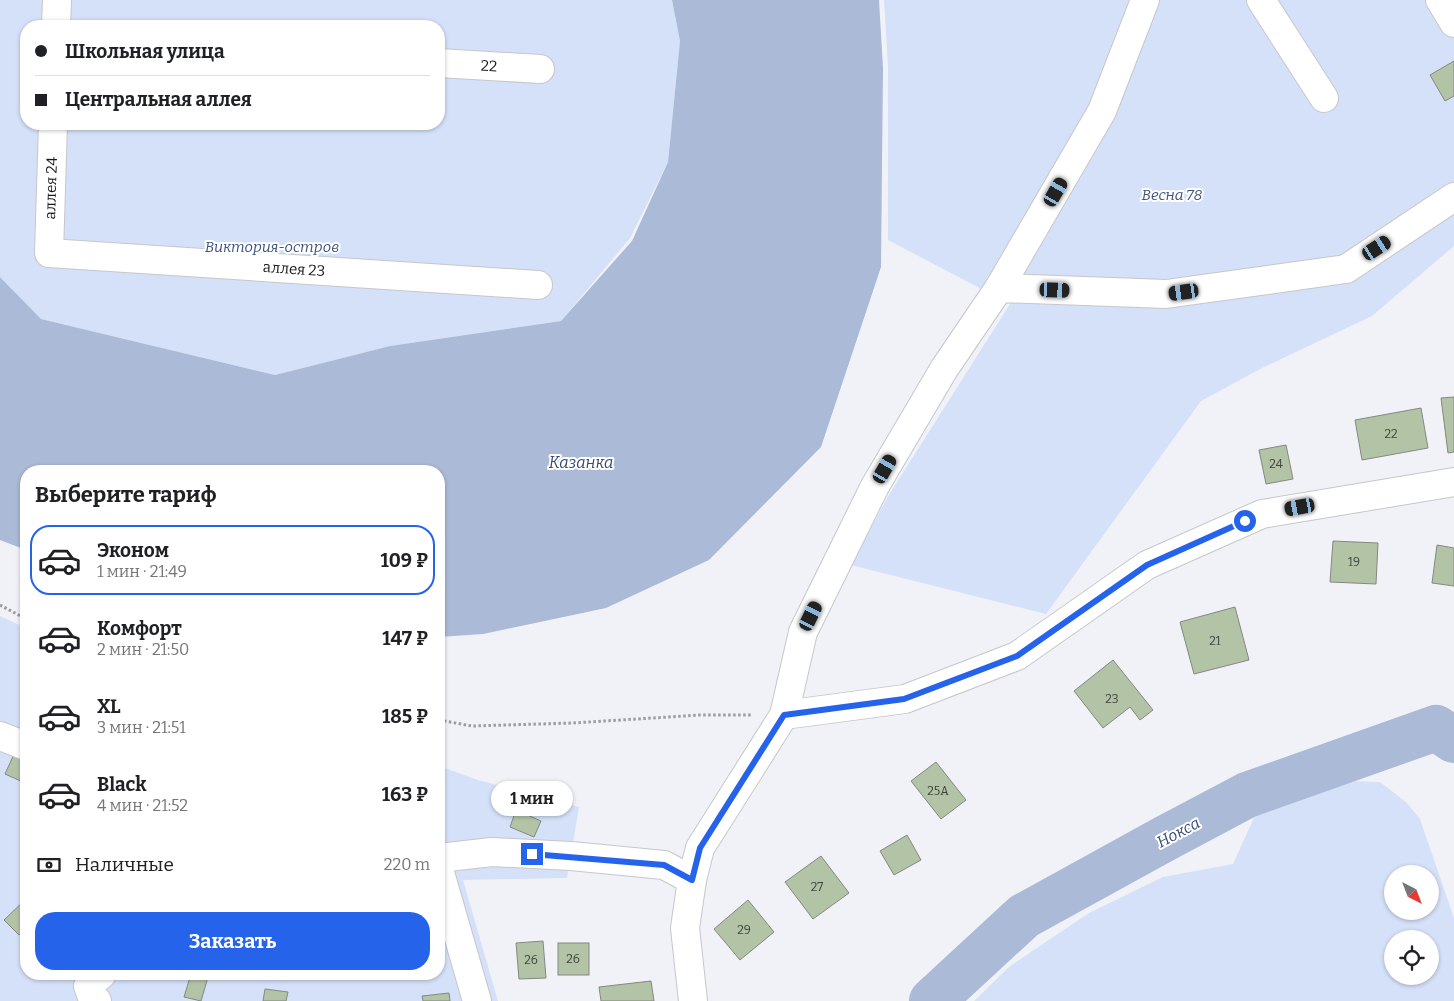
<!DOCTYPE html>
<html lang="ru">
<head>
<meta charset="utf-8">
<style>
	:root { --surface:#fff; --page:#f2f2f2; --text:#202124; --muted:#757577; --line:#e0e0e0; --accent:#2563eb }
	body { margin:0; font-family:Bitter,serif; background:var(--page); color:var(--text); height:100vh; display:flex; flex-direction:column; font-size:19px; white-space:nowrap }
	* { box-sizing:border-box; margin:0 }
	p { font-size:16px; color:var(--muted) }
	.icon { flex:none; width:28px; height:28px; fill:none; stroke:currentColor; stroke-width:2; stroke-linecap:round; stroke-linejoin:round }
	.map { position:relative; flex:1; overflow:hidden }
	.details { position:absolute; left:20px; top:465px; width:425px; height:515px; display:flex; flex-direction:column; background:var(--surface); border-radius:20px; box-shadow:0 1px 4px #0004 }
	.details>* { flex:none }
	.banner { position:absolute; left:20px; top:20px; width:425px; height:110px; border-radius:20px; box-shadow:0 1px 4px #0004; display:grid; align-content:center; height:110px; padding:0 15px; background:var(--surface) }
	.needle { width:32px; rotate:138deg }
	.fabs { position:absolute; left:1384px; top:865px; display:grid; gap:10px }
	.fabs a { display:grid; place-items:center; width:55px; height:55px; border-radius:50%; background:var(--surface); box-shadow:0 1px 4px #0004; font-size:25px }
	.end { position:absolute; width:22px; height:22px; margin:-11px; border:6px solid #2563eb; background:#fff; box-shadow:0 0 0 2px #fff }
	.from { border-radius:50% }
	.bubble { position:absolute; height:35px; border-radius:18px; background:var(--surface); box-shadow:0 1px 4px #0004; font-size:16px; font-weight:700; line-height:35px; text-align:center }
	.car { position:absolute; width:15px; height:30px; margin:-15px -8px; border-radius:6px; box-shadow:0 0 4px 1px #0007; background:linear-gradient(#222 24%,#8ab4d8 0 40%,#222 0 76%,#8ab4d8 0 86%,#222 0) }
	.banner b { display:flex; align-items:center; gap:18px; height:48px; font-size:19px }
	.banner b+b { border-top:1px solid var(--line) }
	.banner i { width:12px; height:12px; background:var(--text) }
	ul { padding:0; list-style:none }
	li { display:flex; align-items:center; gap:15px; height:70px; margin:0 10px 8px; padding:0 5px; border:2px solid transparent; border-radius:20px }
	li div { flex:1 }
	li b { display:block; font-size:19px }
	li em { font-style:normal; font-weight:700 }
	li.on { border-color:var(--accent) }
	li>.icon { width:45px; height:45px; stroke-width:1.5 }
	h2 { padding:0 15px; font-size:22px; line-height:60px }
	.pay { display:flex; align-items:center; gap:12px; height:55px; padding:0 15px; font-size:19px }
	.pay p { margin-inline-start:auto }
	.action { display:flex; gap:10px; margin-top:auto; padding:10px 15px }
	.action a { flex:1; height:58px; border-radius:20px; background:var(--accent); color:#fff; font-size:20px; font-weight:700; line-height:58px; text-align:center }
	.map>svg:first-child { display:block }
</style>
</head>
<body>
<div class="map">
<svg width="1454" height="1001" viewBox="0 0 1454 1001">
	<rect width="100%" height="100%" fill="#f0f2f7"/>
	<g fill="#d5e1f9" fill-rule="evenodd">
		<path d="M0,0h672l8,41 -12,121 -38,76 -69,83 -171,25 -115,29 -234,-56 -41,-42zM26,26h413v98h-413z"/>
		<path d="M884,0h570v246l-82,70 -110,52 -61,33 -155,213 -195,-49 36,-67 123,-194 -122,-64v-174z"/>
		<path d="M0,616l26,12v346h413v-208l39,14 101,27 -12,71 -104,2 35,121h-498z"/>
		<path d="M1348,781l32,1 26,20 14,17 34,99v83h-480l36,-35 79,-53 74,-36 70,-13 24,-53 31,-17zM1392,874h38v37h-38zM1392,939h38v37h-38z"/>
	</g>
	<path fill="#abbad7" d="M672,0h207l4,68 -2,199 -60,180 -112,113 -103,48 -123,26 -44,3v-166h-413v79l-26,-10v-263l41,42 234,56 115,-29 171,-25 71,-80 36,-79 12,-121z"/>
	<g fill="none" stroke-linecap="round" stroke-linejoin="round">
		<path stroke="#abbad7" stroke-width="46" d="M932,1001l92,-85 140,-77 83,-44 189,-67 18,12"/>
	</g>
	<g fill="#b3c4a6" stroke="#858783">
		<path d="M1454,61v35l-9,5 -15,-26z"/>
		<path d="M1454,397v55l-6,1 -7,-55z"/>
		<path d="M1421,408l7,40 -66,12 -7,-40z"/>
		<path d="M1286,445l7,34 -27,5 -7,-34z"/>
		<path d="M1333,541l45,2 -2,41 -46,-2z"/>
		<path d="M1437,545l17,3v38l-22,-3z"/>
		<path d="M1235,607l14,53 -55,14 -14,-52z"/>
		<path d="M1113,660l40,50 -13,10 -10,-13 -27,21 -29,-37z"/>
		<path d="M15,752l11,5v18l-3,7 -18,-8z"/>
		<path d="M936,762l30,38 -25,19 -30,-38z"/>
		<path d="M516,810l25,11 -7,16 -24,-10z"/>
		<path d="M907,835l14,25 -27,15 -14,-24z"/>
		<path d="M821,856l28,37 -36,26 -28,-37z"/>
		<path d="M26,899v30l-7,6 -15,-15z"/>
		<path d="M748,900l26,32 -34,28 -26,-31z"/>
		<path d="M543,941l3,37 -27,1 -3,-36z"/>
		<rect x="558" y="943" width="31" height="32"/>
		<path d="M191,974l17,3 -7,24 -17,-4z"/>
		<path d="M651,981l3,20h-53l-2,-14z"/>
		<path d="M265,989l23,3 -2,9h-23z"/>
		<path d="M449,993l1,8h-27l-1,-5z"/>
	</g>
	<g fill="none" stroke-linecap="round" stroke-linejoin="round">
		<g stroke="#c5c7cc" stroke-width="30">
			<g id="minor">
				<path d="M1261,0l63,98"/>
				<path d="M1440,0l14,23"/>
				<path d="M56,26l1,-26"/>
				<path d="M439,63l101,6"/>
				<path d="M53,124l-4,129 489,32"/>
				<path d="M999,288l167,6 180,-25 108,-72"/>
				<path d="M784,715l121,-16 112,-43 130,-91 115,-51 192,-32"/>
				<path d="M0,736l26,10"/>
				<path d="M439,858l53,-6 79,4 93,9 28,15"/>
				<path d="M439,869l38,132"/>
				<path d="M97,1001l-4,-1 -5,-14 14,-12"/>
				<path d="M693,1001l-8,-73 7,-48 8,-32 84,-133 19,-83 72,-146 69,-117 55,-81 103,-177 43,-111"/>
			</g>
		</g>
		<g stroke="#9a9ca0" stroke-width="3" stroke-dasharray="2.5 2.5" stroke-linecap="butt">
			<path d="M0,605l26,14"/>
			<path d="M439,720l33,6 101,-3 127,-8h53"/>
		</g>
		<use href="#minor" stroke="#fff" stroke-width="28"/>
	</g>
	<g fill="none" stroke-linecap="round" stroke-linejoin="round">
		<path stroke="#2563eb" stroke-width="6" d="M532,854l132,11 28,15 8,-32 84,-133 120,-16 113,-43 130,-91 98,-44"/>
	</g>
	<g text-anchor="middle" stroke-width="4" stroke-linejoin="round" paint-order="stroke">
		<g font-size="12" fill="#3e433d">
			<text x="1391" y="438">22</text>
			<text x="1276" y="468">24</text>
			<text x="1354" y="566">19</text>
			<text x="1215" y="645">21</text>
			<text x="1112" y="703">23</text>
			<text x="938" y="795">25А</text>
			<text x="817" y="891">27</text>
			<text x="744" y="934">29</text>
			<text x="573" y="963">26</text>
			<text x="531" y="964">26</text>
		</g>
		<g font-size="15" fill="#17181a" stroke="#fff">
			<text transform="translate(489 66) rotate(3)" y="5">22</text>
			<text transform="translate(51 188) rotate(-88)" y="5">аллея 24</text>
			<text transform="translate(294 269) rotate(4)" y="5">аллея 23</text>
		</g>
		<g font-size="15" font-style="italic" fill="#3f547f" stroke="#fff">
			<text x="1172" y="200">Весна 78</text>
			<text x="272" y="252">Виктория-остров</text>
		</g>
		<g font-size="16" font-style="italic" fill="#364a75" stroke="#fff">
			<text x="581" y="468">Казанка</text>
			<text transform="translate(1178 832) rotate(-28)" y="6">Нокса</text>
		</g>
	</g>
</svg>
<div class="fabs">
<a><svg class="needle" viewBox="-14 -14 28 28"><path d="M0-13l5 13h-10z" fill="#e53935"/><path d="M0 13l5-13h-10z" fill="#757577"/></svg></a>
<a><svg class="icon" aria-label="locate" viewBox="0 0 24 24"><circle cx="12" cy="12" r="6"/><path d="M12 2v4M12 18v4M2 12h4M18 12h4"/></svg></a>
</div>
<i class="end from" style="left:1245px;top:521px"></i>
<i class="end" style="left:532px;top:854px"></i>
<div class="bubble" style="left:491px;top:781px;width:82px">1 мин</div>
<i class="car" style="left:1056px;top:192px;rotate:30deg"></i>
<i class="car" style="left:1377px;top:248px;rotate:57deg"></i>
<i class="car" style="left:1055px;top:290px;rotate:92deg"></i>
<i class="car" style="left:1184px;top:292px;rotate:262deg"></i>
<i class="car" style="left:885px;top:469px;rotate:30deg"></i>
<i class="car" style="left:1300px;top:507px;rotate:260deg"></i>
<i class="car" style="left:811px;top:616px;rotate:26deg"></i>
<div class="banner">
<b><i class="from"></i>Школьная улица</b>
<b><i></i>Центральная аллея</b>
</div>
<section class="details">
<h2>Выберите тариф</h2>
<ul>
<li class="on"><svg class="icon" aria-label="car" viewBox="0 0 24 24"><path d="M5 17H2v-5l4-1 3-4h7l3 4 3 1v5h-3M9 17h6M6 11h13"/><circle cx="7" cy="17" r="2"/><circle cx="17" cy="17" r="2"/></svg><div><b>Эконом</b><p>1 мин · 21:49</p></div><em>109 ₽</em></li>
<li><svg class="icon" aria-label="car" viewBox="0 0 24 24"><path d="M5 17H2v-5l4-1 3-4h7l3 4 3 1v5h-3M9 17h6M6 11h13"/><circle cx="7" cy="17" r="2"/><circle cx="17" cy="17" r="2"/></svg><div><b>Комфорт</b><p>2 мин · 21:50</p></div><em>147 ₽</em></li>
<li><svg class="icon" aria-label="car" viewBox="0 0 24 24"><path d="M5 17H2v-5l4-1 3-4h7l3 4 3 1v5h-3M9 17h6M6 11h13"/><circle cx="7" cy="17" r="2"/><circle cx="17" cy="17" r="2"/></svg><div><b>XL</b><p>3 мин · 21:51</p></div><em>185 ₽</em></li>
<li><svg class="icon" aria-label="car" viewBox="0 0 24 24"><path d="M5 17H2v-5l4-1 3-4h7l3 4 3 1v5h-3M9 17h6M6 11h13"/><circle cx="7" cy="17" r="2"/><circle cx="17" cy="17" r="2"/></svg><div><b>Black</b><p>4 мин · 21:52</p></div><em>163 ₽</em></li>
</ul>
<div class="pay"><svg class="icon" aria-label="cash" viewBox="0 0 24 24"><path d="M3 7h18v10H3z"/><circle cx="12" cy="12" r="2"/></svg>Наличные<p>220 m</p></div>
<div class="action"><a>Заказать</a></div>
</section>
</div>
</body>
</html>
